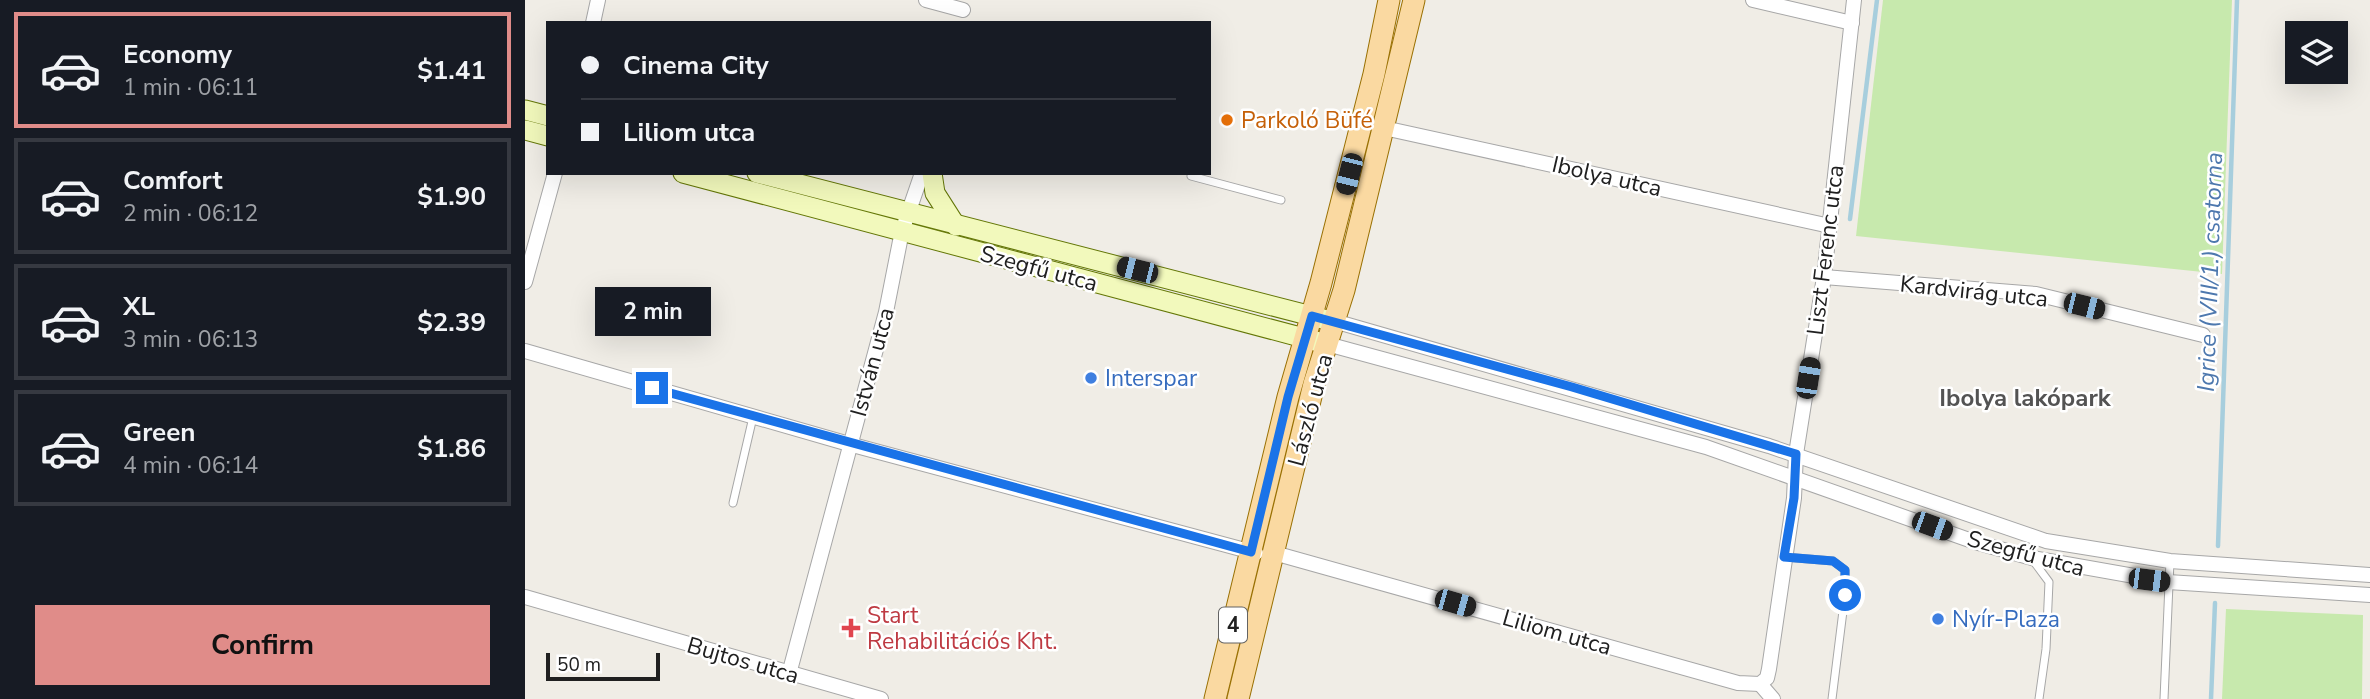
<!DOCTYPE html>
<html lang="en">
<head>
<meta charset="utf-8">
<style>
	:root { --surface:#171b24; --page:#20242c; --text:#f1f3f6; --muted:#9ea1a6; --line:#363941; --accent:#e08c89 }
	body { margin:0; font-family:"Nunito Sans",sans-serif; background:var(--page); color:var(--text); height:100vh; display:flex; flex-direction:column; font-size:26px; white-space:nowrap }
	* { box-sizing:border-box; margin:0 }
	p { font-size:23px; color:var(--muted) }
	.icon { flex:none; width:38px; height:38px; fill:none; stroke:currentColor; stroke-width:2; stroke-linecap:round; stroke-linejoin:round }
	.map { position:relative; flex:1; overflow:hidden }
	.drawer { display:flex; flex-direction:column; background:var(--surface); width:525px }
	.drawer>* { flex:none }
	.hud { position:absolute; left:21px; top:21px; width:665px; height:154px; border-radius:0px; box-shadow:0 7px 28px #0002; display:grid; align-content:center; height:154px; padding:0 35px; background:var(--surface) }
	.tools { position:absolute; left:1760px; top:21px; display:grid; gap:14px }
	.tools a { display:grid; place-items:center; width:63px; height:63px; border-radius:0px; background:var(--surface); box-shadow:0 7px 28px #0002; font-size:35px }
	.scale { position:absolute; left:21px; bottom:18px; width:114px; box-sizing:border-box; padding-left:7px; border:4px solid #202020; border-top:0; font-size:19px; line-height:24px; white-space:nowrap; color:#202020; -webkit-text-stroke:5px #fff; paint-order:stroke }
	.end { position:absolute; width:32px; height:32px; margin:-16px; border:9px solid #1a73e8; background:#fff; box-shadow:0 0 0 4px #fff }
	.from { border-radius:50% }
	.bubble { position:absolute; height:49px; border-radius:0px; background:var(--surface); box-shadow:0 7px 28px #0002; font-size:23px; font-weight:700; line-height:49px; text-align:center }
	.car { position:absolute; width:21px; height:42px; margin:-21px -10px; border-radius:9px; box-shadow:0 0 5px 2px #0007; background:linear-gradient(#222 24%,#8ab4d8 0 40%,#222 0 76%,#8ab4d8 0 86%,#222 0) }
	.hud b { display:flex; align-items:center; gap:24px; height:66px; font-size:26px }
	.hud b+b { border-top:2px solid var(--line) }
	.hud i { width:18px; height:18px; background:var(--text) }
	ul { padding:12px 0 0; list-style:none }
	li { display:flex; align-items:center; gap:21px; height:116px; margin:0 14px 10px; padding:0 21px; border:4px solid var(--line); border-radius:0px }
	li div { flex:1 }
	li b { display:block; font-size:26px }
	li em { font-style:normal; font-weight:700 }
	li.active { border-color:var(--accent) }
	li>.icon { width:63px; height:63px; stroke-width:1.5 }
	.cta { display:flex; gap:14px; margin-top:auto; padding:14px 35px }
	.cta a { flex:1; height:80px; border-radius:0px; background:var(--accent); color:#111; font-size:28px; font-weight:700; line-height:80px; text-align:center }
	main { display:flex; flex:1; min-height:0 }
	.map>svg:first-child { display:block }
</style>
</head>
<body>
<main>
<section class="drawer">
<ul>
<li class="active"><svg class="icon" aria-label="car" viewBox="0 0 24 24"><path d="M5 17H2v-5l4-1 3-4h7l3 4 3 1v5h-3M9 17h6M6 11h13"/><circle cx="7" cy="17" r="2"/><circle cx="17" cy="17" r="2"/></svg><div><b>Economy</b><p>1 min · 06:11</p></div><em>$1.41</em></li>
<li><svg class="icon" aria-label="car" viewBox="0 0 24 24"><path d="M5 17H2v-5l4-1 3-4h7l3 4 3 1v5h-3M9 17h6M6 11h13"/><circle cx="7" cy="17" r="2"/><circle cx="17" cy="17" r="2"/></svg><div><b>Comfort</b><p>2 min · 06:12</p></div><em>$1.90</em></li>
<li><svg class="icon" aria-label="car" viewBox="0 0 24 24"><path d="M5 17H2v-5l4-1 3-4h7l3 4 3 1v5h-3M9 17h6M6 11h13"/><circle cx="7" cy="17" r="2"/><circle cx="17" cy="17" r="2"/></svg><div><b>XL</b><p>3 min · 06:13</p></div><em>$2.39</em></li>
<li><svg class="icon" aria-label="car" viewBox="0 0 24 24"><path d="M5 17H2v-5l4-1 3-4h7l3 4 3 1v5h-3M9 17h6M6 11h13"/><circle cx="7" cy="17" r="2"/><circle cx="17" cy="17" r="2"/></svg><div><b>Green</b><p>4 min · 06:14</p></div><em>$1.86</em></li>
</ul>
<div class="cta"><a>Confirm</a></div>
</section>
<div class="map">
<svg width="1845" height="699" viewBox="0 0 1845 699">
	<rect width="100%" height="100%" fill="#f0ede6"/>
	<g fill="#c7e9ad">
		<path d="M1358,0h349l-10,274 -366,-38z"/>
		<path d="M1701,609l137,6 -1,84h-140z"/>
	</g>
	<g fill="none" stroke-linecap="round" stroke-linejoin="round">
		<g stroke="#a7cedd" stroke-width="4.5">
			<path d="M1325,219l27,-219"/>
			<path d="M1693,546l19,-546"/>
			<path d="M1686,699l4,-96"/>
		</g>
		<g stroke="#a7a7a7" stroke-width="9">
			<g id="lane">
				<path d="M666,176l90,24"/>
				<path d="M208,503l20,-86"/>
				<path d="M1259,557l49,4 12,9v25l-13,104"/>
				<path d="M1507,559l17,23 -3,67 -7,50"/>
				<path d="M1639,699l6,-138"/>
			</g>
		</g>
		<g stroke="#a7a7a7" stroke-width="16">
			<g id="street">
				<path d="M401,0l37,10"/>
				<path d="M1228,0l99,23"/>
				<path d="M68,23l5,-23"/>
				<path d="M859,128l446,98"/>
				<path d="M1299,277l212,17 167,41"/>
				<path d="M0,282l30,-109"/>
				<path d="M809,321l435,125 277,95 124,20 200,14"/>
				<path d="M802,344l379,103 269,95 57,16 136,24 202,13"/>
				<path d="M0,351l324,93 407,109"/>
				<path d="M749,553l464,130 22,1"/>
				<path d="M0,597l356,102"/>
				<path d="M264,674l97,-362 16,-81 20,-58"/>
				<path d="M1235,684l7,-6 2,-9 25,-171 2,-44 28,-177 30,-277"/>
				<path d="M1235,684l13,15"/>
			</g>
		</g>
		<g stroke="#647707" stroke-width="21">
			<g id="secondary">
				<path d="M0,110l23,6"/>
				<path d="M0,130l23,6"/>
				<path d="M158,173l636,169"/>
				<path d="M232,173l570,147"/>
				<path d="M407,173l3,20 21,33"/>
			</g>
		</g>
		<g stroke="#997003" stroke-width="23">
			<g id="primary">
				<path d="M690,699l73,-302 33,-114 53,-209 15,-74"/>
				<path d="M713,699l76,-315 30,-94 70,-290"/>
			</g>
		</g>
		<use href="#lane" stroke="#fff" stroke-width="7"/>
		<use href="#street" stroke="#fff" stroke-width="14"/>
		<use href="#secondary" stroke="#f2f9bc" stroke-width="19"/>
		<use href="#primary" stroke="#fad9a1" stroke-width="21"/>
	</g>
	<g fill="none" stroke-linecap="round" stroke-linejoin="round">
		<path stroke="#1a73e8" stroke-width="9" d="M127,388l599,164 37,-155 24,-81 260,71 224,67 -2,44 -10,59 49,4 12,9v25"/>
	</g>
	<circle fill="#e8710a" stroke="#fff" stroke-width="2.5" cx="702" cy="120" r="7"/>
	<g fill="#3f7fe0" stroke="#fff" stroke-width="2.5">
		<circle cx="566" cy="378" r="7"/>
		<circle cx="1413" cy="619" r="7"/>
	</g>
	<path fill="#e0444e" stroke="#fff" stroke-width="2.5" d="M322.5 617.5h7v7h7v7h-7v7h-7v-7h-7v-7h7z"/>
	<g text-anchor="middle" stroke-width="5" stroke-linejoin="round" paint-order="stroke">
		<rect fill="#fff" stroke="#636363" stroke-width="2" x="694" y="607.5" width="28" height="35" rx="5"/>
		<g font-size="21" font-weight="bold" fill="#202020">
			<text x="708" y="632">4</text>
		</g>
		<g font-size="23" fill="#c56008" stroke="#fff" text-anchor="start">
			<text x="716" y="128">Parkoló Büfé</text>
		</g>
		<g font-size="23" fill="#202020" stroke="#fff">
			<text transform="translate(1082 176) rotate(13)" y="8">Ibolya utca</text>
			<text transform="translate(1300 250) rotate(-83)" y="8">Liszt Ferenc utca</text>
			<text transform="translate(514 268) rotate(15)" y="8">Szegfű utca</text>
			<text transform="translate(1449 291) rotate(6)" y="8">Kardvirág utca</text>
			<text transform="translate(347 362) rotate(-75)" y="8">István utca</text>
			<text transform="translate(785 410) rotate(-75)" y="8">László utca</text>
			<text transform="translate(1501 553) rotate(15)" y="8">Szegfű utca</text>
			<text transform="translate(1032 632) rotate(16)" y="8">Liliom utca</text>
			<text transform="translate(218 660) rotate(16)" y="8">Bujtos utca</text>
		</g>
		<g font-size="23" fill="#366cbe" stroke="#fff" text-anchor="start">
			<text x="580" y="386">Interspar</text>
			<text x="1427" y="627">Nyír-Plaza</text>
		</g>
		<g font-size="23" fill="#be3a42" stroke="#fff" text-anchor="start">
			<text x="342" y="623">Start<tspan x="342" dy="26">Rehabilitációs Kht.</tspan></text>
		</g>
		<g font-size="24" font-style="italic" fill="#4d78ae" stroke="#fff">
			<text transform="translate(1685 272) rotate(-88)" y="8">Igrice (VIII/1.) csatorna</text>
		</g>
		<g font-size="24" font-weight="bold" fill="#535353" stroke="#fff">
			<text x="1500" y="406">Ibolya lakópark</text>
		</g>
	</g>
</svg>
<div class="tools">
<a><svg class="icon" aria-label="layers" viewBox="0 0 24 24"><path d="M12 4l9 5-9 5-9-5zM3 14l9 5 9-5"/></svg></a>
</div>
<div class="scale">50 m</div>
<i class="end from" style="left:1320px;top:595px"></i>
<i class="end" style="left:127px;top:388px"></i>
<div class="bubble" style="left:70px;top:287px;width:116px">2 min</div>
<i class="car" style="left:824px;top:174px;rotate:194deg"></i>
<i class="car" style="left:612px;top:270px;rotate:284deg"></i>
<i class="car" style="left:1559px;top:306px;rotate:104deg"></i>
<i class="car" style="left:1283px;top:378px;rotate:9deg"></i>
<i class="car" style="left:1407px;top:526px;rotate:110deg"></i>
<i class="car" style="left:1624px;top:580px;rotate:97deg"></i>
<i class="car" style="left:930px;top:603px;rotate:106deg"></i>
<div class="hud">
<b><i class="from"></i>Cinema City</b>
<b><i></i>Liliom utca</b>
</div>
</div>
</main>
</body>
</html>
